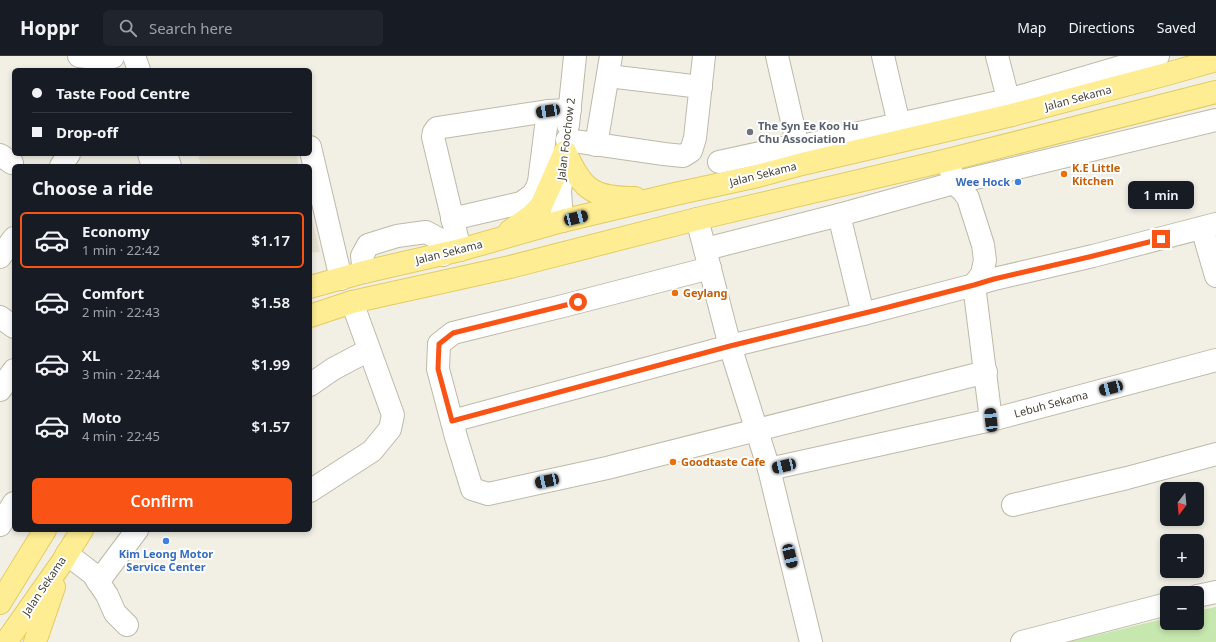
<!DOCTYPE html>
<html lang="en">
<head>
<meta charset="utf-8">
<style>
	:root { --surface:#171b24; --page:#20242c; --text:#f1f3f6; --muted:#9ea1a6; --line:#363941; --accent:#f95415 }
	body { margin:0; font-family:"Noto Sans",sans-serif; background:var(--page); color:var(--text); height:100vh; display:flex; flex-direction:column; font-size:15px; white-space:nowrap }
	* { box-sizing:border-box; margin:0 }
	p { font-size:13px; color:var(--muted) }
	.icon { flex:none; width:22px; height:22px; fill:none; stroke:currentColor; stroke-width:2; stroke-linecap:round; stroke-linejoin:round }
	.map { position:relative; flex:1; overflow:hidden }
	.drawer { position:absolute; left:12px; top:108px; width:300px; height:368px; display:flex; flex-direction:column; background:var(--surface); border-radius:6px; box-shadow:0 2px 6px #0003 }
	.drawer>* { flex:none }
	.banner { position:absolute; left:12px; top:12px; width:300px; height:88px; border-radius:6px; box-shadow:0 2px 6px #0003; display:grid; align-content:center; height:88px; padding:0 20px; background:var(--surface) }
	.needle { width:26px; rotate:196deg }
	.tools { position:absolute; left:1160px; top:426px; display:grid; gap:8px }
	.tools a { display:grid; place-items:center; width:44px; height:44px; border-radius:6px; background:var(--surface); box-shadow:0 2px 6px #0003; font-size:20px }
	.end { position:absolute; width:18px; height:18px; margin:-9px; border:5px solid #f95415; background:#fff; box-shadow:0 0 0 2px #fff }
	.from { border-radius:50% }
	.bubble { position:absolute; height:28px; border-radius:6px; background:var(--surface); box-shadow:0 2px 6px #0003; font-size:13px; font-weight:600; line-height:28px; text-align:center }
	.car { position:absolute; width:12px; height:24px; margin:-12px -6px; border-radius:5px; box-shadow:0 0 3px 1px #0007; background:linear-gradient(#222 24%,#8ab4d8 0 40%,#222 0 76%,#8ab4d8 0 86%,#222 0) }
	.banner b { display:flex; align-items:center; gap:14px; height:38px; font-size:15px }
	.banner b+b { border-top:1px solid var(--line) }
	.banner i { width:10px; height:10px; background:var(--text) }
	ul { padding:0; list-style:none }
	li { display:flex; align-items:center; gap:12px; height:56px; margin:0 8px 6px; padding:0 12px; border:2px solid transparent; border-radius:6px }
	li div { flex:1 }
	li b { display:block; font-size:15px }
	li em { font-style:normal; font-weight:600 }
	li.on { border-color:var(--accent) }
	li>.icon { width:36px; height:36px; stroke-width:1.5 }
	h2 { padding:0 20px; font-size:18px; line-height:48px }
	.cta { display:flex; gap:8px; margin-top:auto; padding:8px 20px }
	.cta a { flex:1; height:46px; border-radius:6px; background:var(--accent); color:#fff; font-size:16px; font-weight:600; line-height:46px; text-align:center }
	header { display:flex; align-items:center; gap:24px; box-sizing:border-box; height:56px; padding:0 20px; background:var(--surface); border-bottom:1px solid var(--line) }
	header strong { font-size:19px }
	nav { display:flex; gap:22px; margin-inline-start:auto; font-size:14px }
	.search { width:280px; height:36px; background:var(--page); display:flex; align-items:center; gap:10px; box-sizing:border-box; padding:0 14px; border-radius:6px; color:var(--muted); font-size:15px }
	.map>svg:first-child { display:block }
</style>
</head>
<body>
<header>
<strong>Hoppr</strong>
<div class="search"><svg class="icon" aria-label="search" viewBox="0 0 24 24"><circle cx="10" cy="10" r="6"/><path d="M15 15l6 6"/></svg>Search here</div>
<nav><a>Map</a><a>Directions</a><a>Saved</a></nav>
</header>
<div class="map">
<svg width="1216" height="586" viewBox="0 0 1216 586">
	<rect width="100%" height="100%" fill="#f2f0e5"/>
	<g fill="#e6e3d3">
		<path d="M198,98h98l3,12h-98z"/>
		<path d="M310,154l10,42 -10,1z"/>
	</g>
	<path fill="#c6e7ad" d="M1216,551v35h-147l98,-24v5h30v-12z"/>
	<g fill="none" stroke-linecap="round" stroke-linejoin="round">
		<g stroke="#beb9a8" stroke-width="24">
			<g id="minor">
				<path d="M79,0l23,3 11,-2"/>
				<path d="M134,0l5,14"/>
				<path d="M777,0l24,104"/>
				<path d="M883,0l16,68"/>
				<path d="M997,0l15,58"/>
				<path d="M608,20l93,11"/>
				<path d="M568,69l7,-69"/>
				<path d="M567,84l97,14 19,2 8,-5 4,-13 9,-82"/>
				<path d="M596,89l15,-89"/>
				<path d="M310,91l31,132"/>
				<path d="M798,91l101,-23 109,-24 150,-44"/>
				<path d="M149,98l4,12"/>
				<path d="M166,98l4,12"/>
				<path d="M0,99l12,8"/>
				<path d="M719,106l64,-14"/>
				<path d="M61,110l8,-12"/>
				<path d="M951,115l3,12 9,8 5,7 15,47 2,15 -3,14 -8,11 17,135"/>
				<path d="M839,159l24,99"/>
				<path d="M452,163l69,-16c11,-7 14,-9 18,-21l9,-71"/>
				<path d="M697,163l33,127 39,123 42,173"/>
				<path d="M562,165l-2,-30 4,-30"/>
				<path d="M1202,172l14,48"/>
				<path d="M706,193l133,-34 115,-32 262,-63"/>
				<path d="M460,194l-27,-113 1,-5 3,-4 111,-17 22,-1"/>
				<path d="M0,201l14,-19"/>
				<path d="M710,212l-147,38 -110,27 -14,11 -1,25 18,68 16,52 16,5 119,-26 379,-96"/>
				<path d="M364,216l-2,-16 6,-11 29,-9 29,-4 15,8 2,15"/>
				<path d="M0,261l14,10"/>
				<path d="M310,329l23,-16 36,-19"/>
				<path d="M0,334l14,-20"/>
				<path d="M452,365l278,-75 133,-32 111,-29 20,-6 99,-23 123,-32"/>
				<path d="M769,413l222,-49 225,-60"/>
				<path d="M310,435l62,-40 18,-22 3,-14 -41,-113"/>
				<path d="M1013,449l114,-27 89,-24"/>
				<path d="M0,469l14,-22"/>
				<path d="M67,498l26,20 14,21 8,18 12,12"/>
				<path d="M98,526l39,-52"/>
				<path d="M1197,540l19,-4"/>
				<path d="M1022,586l145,-38"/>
			</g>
		</g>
		<g stroke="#e3cc62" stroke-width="24">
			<g id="major">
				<path d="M565,96c7,14 14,30 27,38 11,7 30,8 43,8"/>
				<path d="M510,175l21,-15 10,-10 24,-54"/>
				<path d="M310,231l54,-15 96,-22 102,-29 113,-27 83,-18 44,-12 210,-49 155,-41 49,-14"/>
				<path d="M310,260l42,-14 158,-35 187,-48 251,-59 268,-68"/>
				<path d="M0,547l45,-73"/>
				<path d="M6,586l57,-81 4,-7 15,-24"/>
				<path d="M35,586l19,-55"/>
			</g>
		</g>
		<use href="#minor" stroke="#fff" stroke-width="22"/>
		<use href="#major" stroke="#feed93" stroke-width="22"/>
	</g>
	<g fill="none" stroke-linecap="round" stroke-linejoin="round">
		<path stroke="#f95415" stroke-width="5" d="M578,246l-125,31 -14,11 -1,25 14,52 278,-75 147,-36 97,-25 20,-6 99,-23 68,-17"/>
	</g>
	<circle fill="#6b7280" stroke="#fff" stroke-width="1.5" cx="750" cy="76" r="4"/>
	<g fill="#e8710a" stroke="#fff" stroke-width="1.5">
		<circle cx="1064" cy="118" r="4"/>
		<circle cx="675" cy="237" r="4"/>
		<circle cx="673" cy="406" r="4"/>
	</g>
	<g fill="#3f7fe0" stroke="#fff" stroke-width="1.5">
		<circle cx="1018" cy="126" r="4"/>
		<circle cx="166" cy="485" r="4"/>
	</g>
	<g text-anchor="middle" stroke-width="4" stroke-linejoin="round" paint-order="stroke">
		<g font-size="11" fill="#454035" stroke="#fff">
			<text transform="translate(1078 42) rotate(-15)" y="4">Jalan Sekama</text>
			<text transform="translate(566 83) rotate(-83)" y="4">Jalan Foochow 2</text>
			<text transform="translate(763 118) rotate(-14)" y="4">Jalan Sekama</text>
			<text transform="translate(449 196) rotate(-14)" y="4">Jalan Sekama</text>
			<text transform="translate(1051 348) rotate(-15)" y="4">Lebuh Sekama</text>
			<text transform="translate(44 530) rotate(-56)" y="4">Jalan Sekama</text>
		</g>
		<g font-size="11" font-weight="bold" fill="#5b616d" stroke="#fff" text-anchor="start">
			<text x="758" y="74">The Syn Ee Koo Hu<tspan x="758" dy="13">Chu Association</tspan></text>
		</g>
		<g font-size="11" font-weight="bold" fill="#c56008" stroke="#fff" text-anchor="start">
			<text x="1072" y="116">K.E Little<tspan x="1072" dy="13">Kitchen</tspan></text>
			<text x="683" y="241">Geylang</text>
			<text x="681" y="410">Goodtaste Cafe</text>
		</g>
		<g font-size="11" font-weight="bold" fill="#366cbe" stroke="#fff" text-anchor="end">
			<text x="1010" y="130">Wee Hock</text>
			<text x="166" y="502" text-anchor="middle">Kim Leong Motor<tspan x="166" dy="13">Service Center</tspan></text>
		</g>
	</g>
</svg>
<div class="tools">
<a><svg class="needle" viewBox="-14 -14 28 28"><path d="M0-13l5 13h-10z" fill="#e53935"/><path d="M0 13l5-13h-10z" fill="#9ea1a6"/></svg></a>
<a>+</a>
<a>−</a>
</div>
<i class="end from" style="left:578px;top:246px"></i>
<i class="end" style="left:1161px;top:183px"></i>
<div class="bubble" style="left:1128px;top:125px;width:66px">1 min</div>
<i class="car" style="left:548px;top:55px;rotate:261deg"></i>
<i class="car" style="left:576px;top:162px;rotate:76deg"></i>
<i class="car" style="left:1111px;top:332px;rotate:255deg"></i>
<i class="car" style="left:991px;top:364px;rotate:354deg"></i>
<i class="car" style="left:784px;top:410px;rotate:257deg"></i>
<i class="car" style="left:547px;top:425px;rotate:258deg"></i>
<i class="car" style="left:790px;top:500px;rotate:166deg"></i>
<div class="banner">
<b><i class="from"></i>Taste Food Centre</b>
<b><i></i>Drop-off</b>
</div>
<section class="drawer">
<h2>Choose a ride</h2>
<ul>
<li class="on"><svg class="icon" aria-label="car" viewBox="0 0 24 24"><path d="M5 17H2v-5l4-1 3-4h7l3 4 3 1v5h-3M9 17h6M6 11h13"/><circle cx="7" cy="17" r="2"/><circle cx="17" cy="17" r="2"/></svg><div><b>Economy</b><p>1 min · 22:42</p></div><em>$1.17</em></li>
<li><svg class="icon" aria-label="car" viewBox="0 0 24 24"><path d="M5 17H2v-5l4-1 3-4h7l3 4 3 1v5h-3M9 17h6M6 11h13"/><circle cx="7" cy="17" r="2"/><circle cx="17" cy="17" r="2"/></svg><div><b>Comfort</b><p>2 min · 22:43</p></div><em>$1.58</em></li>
<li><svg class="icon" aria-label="car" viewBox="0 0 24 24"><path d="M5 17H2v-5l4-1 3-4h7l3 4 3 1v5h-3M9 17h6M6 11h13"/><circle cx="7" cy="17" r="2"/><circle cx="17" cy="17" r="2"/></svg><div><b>XL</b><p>3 min · 22:44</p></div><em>$1.99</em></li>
<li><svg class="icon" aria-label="car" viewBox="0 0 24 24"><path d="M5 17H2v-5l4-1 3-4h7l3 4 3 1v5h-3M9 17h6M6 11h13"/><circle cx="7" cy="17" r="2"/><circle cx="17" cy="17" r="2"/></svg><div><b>Moto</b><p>4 min · 22:45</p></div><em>$1.57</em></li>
</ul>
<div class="cta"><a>Confirm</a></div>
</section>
</div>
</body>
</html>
